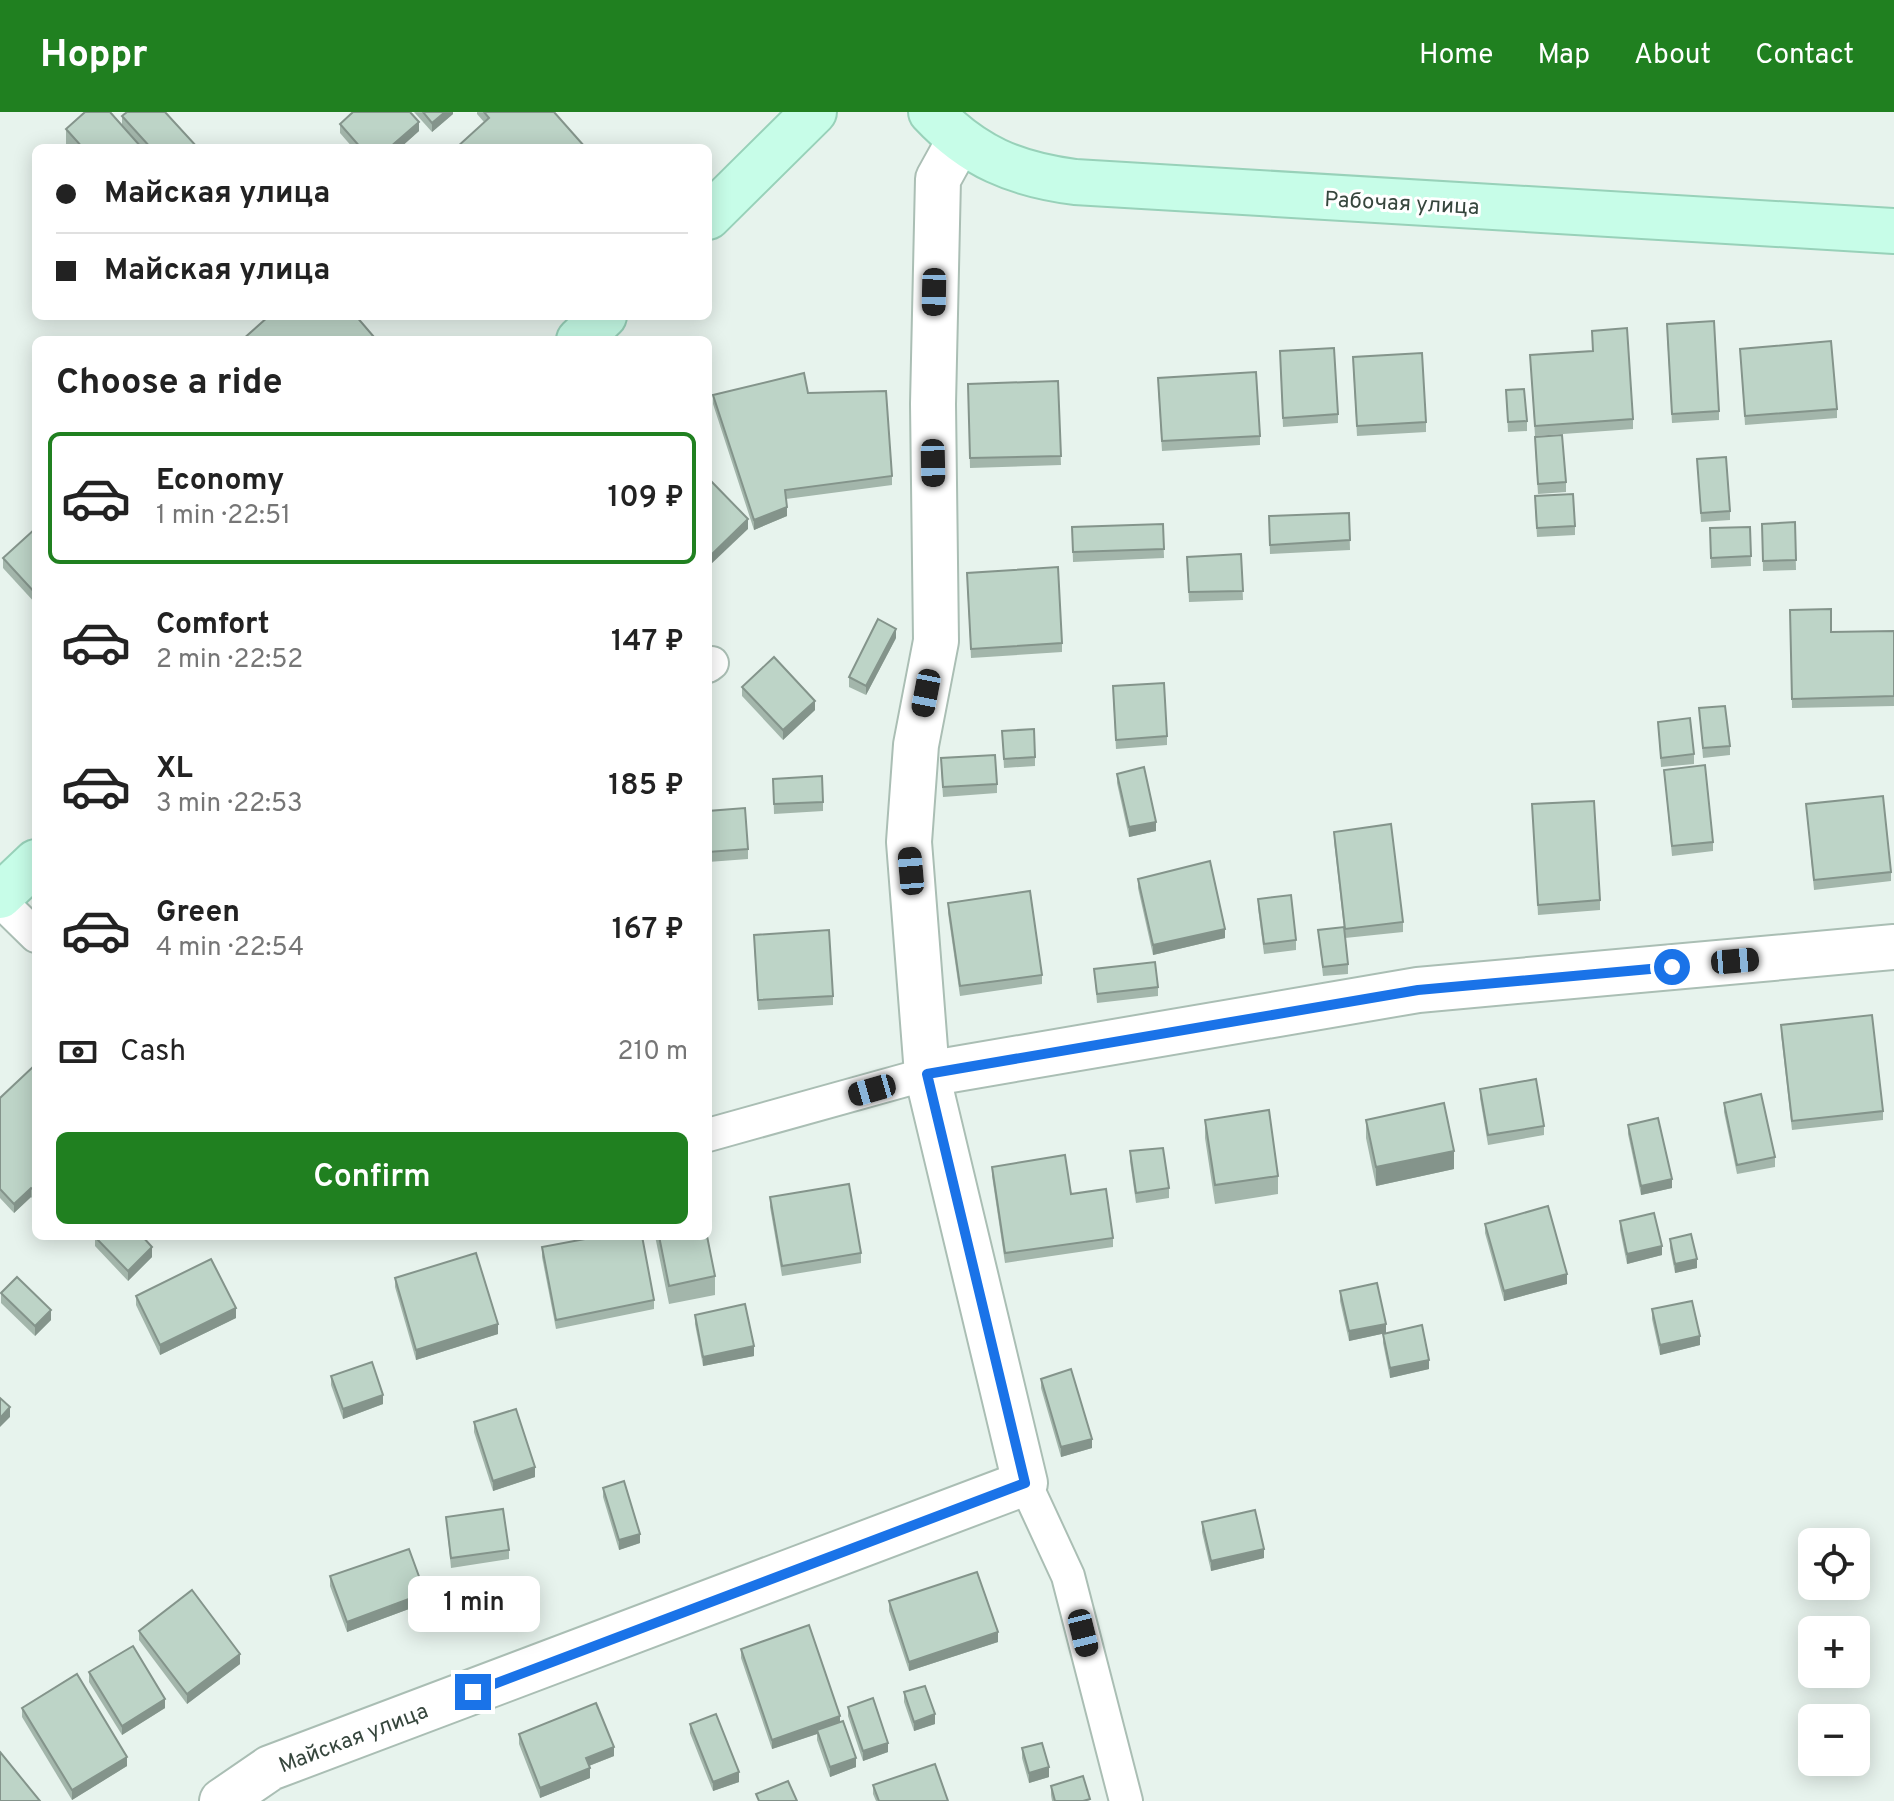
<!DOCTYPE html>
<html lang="en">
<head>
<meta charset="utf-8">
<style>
	:root { --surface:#fff; --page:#f2f2f2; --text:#222; --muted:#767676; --line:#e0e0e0; --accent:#208020 }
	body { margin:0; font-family:Overpass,sans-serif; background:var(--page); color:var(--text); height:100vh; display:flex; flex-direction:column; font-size:30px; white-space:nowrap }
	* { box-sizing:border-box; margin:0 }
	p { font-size:26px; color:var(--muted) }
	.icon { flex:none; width:44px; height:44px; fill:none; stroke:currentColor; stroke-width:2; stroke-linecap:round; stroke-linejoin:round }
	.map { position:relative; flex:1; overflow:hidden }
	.panel { position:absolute; left:32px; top:224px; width:680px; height:904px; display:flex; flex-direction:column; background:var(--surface); border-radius:12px; box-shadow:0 4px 20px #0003 }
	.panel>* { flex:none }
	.banner { position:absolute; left:32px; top:32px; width:680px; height:176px; border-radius:12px; box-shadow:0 4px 20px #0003; display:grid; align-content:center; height:176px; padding:0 24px; background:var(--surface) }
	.buttons { position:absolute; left:1798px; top:1416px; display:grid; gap:16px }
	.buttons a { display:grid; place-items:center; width:72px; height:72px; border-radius:12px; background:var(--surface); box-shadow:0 4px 20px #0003; font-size:40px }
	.end { position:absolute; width:36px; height:36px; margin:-18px; border:10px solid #1a73e8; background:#fff; box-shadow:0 0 0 4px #fff }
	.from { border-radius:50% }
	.bubble { position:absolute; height:56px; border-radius:12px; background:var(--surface); box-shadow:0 4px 20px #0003; font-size:26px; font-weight:600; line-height:56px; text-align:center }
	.car { position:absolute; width:24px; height:48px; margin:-24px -12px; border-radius:10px; box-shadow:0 0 6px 2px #0007; background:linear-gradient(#222 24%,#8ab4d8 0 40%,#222 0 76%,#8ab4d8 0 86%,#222 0) }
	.banner b { display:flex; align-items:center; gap:28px; height:76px; font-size:30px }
	.banner b+b { border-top:2px solid var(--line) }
	.banner i { width:20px; height:20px; background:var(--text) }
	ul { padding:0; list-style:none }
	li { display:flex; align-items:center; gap:24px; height:132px; margin:0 16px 12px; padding:0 8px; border:4px solid transparent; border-radius:12px }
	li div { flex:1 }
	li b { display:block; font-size:30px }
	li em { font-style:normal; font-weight:600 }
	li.selected { border-color:var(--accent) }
	li>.icon { width:72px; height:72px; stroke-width:1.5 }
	h2 { padding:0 24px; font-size:36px; line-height:96px }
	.pay { display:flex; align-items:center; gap:20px; height:88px; padding:0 24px; font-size:30px }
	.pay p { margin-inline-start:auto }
	.cta { display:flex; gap:16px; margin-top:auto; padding:16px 24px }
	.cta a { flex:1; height:92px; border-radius:12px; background:var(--accent); color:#fff; font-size:32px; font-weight:600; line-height:92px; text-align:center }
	header { display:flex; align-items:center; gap:48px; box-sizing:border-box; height:112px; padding:0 40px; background:var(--accent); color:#fff }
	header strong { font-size:38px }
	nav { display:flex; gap:44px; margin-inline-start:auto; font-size:28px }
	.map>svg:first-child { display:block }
</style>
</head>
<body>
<header>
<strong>Hoppr</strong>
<nav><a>Home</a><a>Map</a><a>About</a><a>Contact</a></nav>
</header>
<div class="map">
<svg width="1894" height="1689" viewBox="0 0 1894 1689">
	<rect width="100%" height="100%" fill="#e7f3ed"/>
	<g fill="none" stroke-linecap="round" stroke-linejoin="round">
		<g stroke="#aabeb4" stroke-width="36">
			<g id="service">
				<path d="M708,554l4,-3"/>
				<path d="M0,789l36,35"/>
				<path d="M708,1023l219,-61"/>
				<path d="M1025,1371l43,93 58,225"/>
			</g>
		</g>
		<g stroke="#aabeb4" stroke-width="48">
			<g id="minor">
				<path d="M927,962l491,-84 476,-43"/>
				<path d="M222,1689l48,-33 755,-285 -98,-409 -18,-232 7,-97 20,-104 -3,-237 5,-225 21,-38"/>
			</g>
		</g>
		<g stroke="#98d1b9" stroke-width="48">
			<g id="secondary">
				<path d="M931,0c42,45 84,62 144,70l819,49"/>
				<path d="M708,105l106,-105"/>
				<path d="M579,228l25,-24"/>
				<path d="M0,784l36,-34"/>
			</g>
		</g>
		<use href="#service" stroke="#fff" stroke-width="32"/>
		<use href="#minor" stroke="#fff" stroke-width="44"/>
		<use href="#secondary" stroke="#c7fde8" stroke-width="44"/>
	</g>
	<g fill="#a3b6ab">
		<path d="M414,0h39v2l-21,18z"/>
		<path d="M477,0h77l31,36 -101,-26 -7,-8z"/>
		<path d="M122,4l76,32h-56l-20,-22z"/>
		<path d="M340,12l79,7 -19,17h-47l-13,-15z"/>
		<path d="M66,17l76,19h-76z"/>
		<path d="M1592,219l41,88v10l-98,7 -5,-81 63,-4z"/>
		<path d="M1667,222l52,77v9l-47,3z"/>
		<path d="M1740,237l97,60v9l-92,7z"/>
		<path d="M1280,248l58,54v9l-55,4z"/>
		<path d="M1353,254l73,56v10l-69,4z"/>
		<path d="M1058,269l3,84 -91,3 -2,-84z"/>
		<path d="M1158,275l102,49v9l-98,6z"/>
		<path d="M1506,278l21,31v10l-19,1z"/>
		<path d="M808,281l84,83v9l-106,14 1,17 -33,14 -41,-126v-9z"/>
		<path d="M1535,334l31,36v10l-28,2z"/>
		<path d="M1697,347l33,52v9l-29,2z"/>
		<path d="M1535,394l40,20v9l-38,2z"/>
		<path d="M1349,401l1,37 -80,4 -1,-28z"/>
		<path d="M1795,410l1,48 -33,1 -1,-47z"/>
		<path d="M1163,412l1,34 -91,4 -1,-35z"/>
		<path d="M1750,415l1,39 -40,2 -1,-40z"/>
		<path d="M36,416v76l-33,-36v-10z"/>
		<path d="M1241,442l2,46 -54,2 -2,-45z"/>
		<path d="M967,471l95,60v9l-91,6z"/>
		<path d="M1790,498l41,22 63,-1v75l-102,2z"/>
		<path d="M896,526l-30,57 -17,-8v-10z"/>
		<path d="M742,575l73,23 -32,30 -41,-44z"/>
		<path d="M1113,583l54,41v9l-51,4z"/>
		<path d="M1699,596l31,38v9l-27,3z"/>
		<path d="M1658,610l36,32v10l-33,3z"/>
		<path d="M1002,619l33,26v9l-31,2z"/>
		<path d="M941,655l56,17v9l-54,4z"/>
		<path d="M1664,658l49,72v9l-41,5z"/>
		<path d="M1117,662l39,57 -27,6 -12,-54z"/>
		<path d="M773,667l50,23v9l-49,3z"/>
		<path d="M1532,692l68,96v10l-62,5z"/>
		<path d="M1806,692l85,68v9l-77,9z"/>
		<path d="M708,699l40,38v10l-40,3z"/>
		<path d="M1334,720l69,90v10l-58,6 -11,-97z"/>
		<path d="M1138,767l87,59 -72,17 -15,-67z"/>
		<path d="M1258,787l38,41v10l-32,4 -6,-46z"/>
		<path d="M948,791l94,72v9l-82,12 -12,-83z"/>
		<path d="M1318,818l30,34v10l-25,2z"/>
		<path d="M754,832l79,52v9l-75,5z"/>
		<path d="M1094,857l64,18v9l-61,7z"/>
		<path d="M1781,913l102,86v9l-91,10 -11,-96z"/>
		<path d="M36,952v138l-5,-5 -17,16 -14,-15v-100z"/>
		<path d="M1480,977l64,37v9l-56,10 -8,-47z"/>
		<path d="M1724,991l51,54v10l-38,7 -13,-62z"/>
		<path d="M1205,1008l73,56v18l-63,10 -10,-66z"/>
		<path d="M1366,1008l88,49 -78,17 -10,-48z"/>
		<path d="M1628,1013l44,63 -31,7 -13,-61z"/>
		<path d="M1130,1039l39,37v10l-33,5 -6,-42z"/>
		<path d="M992,1055l121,71v9l-108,16 -13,-87z"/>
		<path d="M770,1085l91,56v10l-79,13 -12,-69z"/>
		<path d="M1620,1109l42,34 -35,9 -7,-34z"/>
		<path d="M1485,1112l82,60 -63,17 -19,-68z"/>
		<path d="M655,1124h52l8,40v19l-46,9z"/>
		<path d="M95,1125l57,20 -24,24 -33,-35z"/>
		<path d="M1670,1127l27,29 -22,5 -5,-25z"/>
		<path d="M542,1135l112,53v9l-98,20 -14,-72z"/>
		<path d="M395,1166l103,56 -82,26 -21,-73z"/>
		<path d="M1340,1179l46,42 -37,8 -9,-40z"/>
		<path d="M1,1181l50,27 -16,16 -34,-33z"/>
		<path d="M136,1184l100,22 -76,37 -24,-50z"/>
		<path d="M1652,1197l48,36 -40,10 -8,-36z"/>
		<path d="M695,1203l59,41 -51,10 -8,-42z"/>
		<path d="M1383,1222l46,35 -39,9 -7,-35z"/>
		<path d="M331,1264l52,28 -40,15 -12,-34z"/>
		<path d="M1041,1267l51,69 -31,9 -20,-69z"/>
		<path d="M474,1310l61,55 -42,14 -19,-59z"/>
		<path d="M603,1376l37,55 -21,7 -16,-53z"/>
		<path d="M446,1405l63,33v9l-58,9z"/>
		<path d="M1202,1410l62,36 -53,13 -9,-39z"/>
		<path d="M330,1464l95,27 -78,29 -17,-46z"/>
		<path d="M889,1489l109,41 -89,29 -20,-60z"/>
		<path d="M139,1519l101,33 -53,40 -48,-64z"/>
		<path d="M741,1537l99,73 16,45 -26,10 -13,-37v-6l-45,15 -31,-91z"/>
		<path d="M89,1560l76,36 -43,27 -33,-53z"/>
		<path d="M904,1580l31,32 -21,7 -10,-29z"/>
		<path d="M848,1595l40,45 -25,9 -15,-45z"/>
		<path d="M22,1596l105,58 -55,34 -50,-83z"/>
		<path d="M690,1612l49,58 -26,9 -23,-58z"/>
		<path d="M519,1622l95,22 -25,10 1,12 -50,20 -21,-54z"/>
		<path d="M1022,1636l27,29 -20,6 -7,-25z"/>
		<path d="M873,1673l75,16h-72l-3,-7z"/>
		<path d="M1051,1674l39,15h-38l-1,-6z"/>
	</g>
	<g fill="#84948b">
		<path d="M445,0h8v2l-21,18v-9z"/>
		<path d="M419,10v9l-19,17h-11z"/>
		<path d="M787,395v9l-33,14v-10z"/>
		<path d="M748,407v10l-40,38v-9z"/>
		<path d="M896,517v9l-30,57v-9z"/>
		<path d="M815,589v9l-32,30v-10z"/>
		<path d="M1156,710v9l-27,6v-10z"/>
		<path d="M1225,817v9l-72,17v-10z"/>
		<path d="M1454,1039v18l-78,17v-19z"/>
		<path d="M1672,1067v9l-31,7v-9z"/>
		<path d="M31,1076v9l-17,16v-9z"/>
		<path d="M1662,1134v9l-35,9v-10z"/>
		<path d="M152,1135v10l-24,24v-10z"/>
		<path d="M1697,1147v9l-22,5v-9z"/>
		<path d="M1567,1162v10l-63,17v-10z"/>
		<path d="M236,1196v10l-76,37v-10z"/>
		<path d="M51,1198v10l-16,16v-10z"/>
		<path d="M498,1212v10l-82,26v-10z"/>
		<path d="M1386,1212v9l-37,8v-10z"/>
		<path d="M1700,1224v9l-40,10v-10z"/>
		<path d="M754,1234v10l-51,10v-9z"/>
		<path d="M1429,1248v9l-39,9v-10z"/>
		<path d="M383,1283v9l-40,15v-10z"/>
		<path d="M10,1295v10l-10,10v-9z"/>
		<path d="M1092,1327v9l-31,9v-10z"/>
		<path d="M535,1355v10l-42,14v-10z"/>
		<path d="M640,1422v9l-21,7v-10z"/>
		<path d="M1264,1437v9l-53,13v-10z"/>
		<path d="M425,1481v10l-78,29v-10z"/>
		<path d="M998,1520v10l-89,29v-9z"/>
		<path d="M240,1542v10l-53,40v-10z"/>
		<path d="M165,1587v9l-43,27v-9z"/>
		<path d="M935,1602v10l-21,7v-9z"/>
		<path d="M840,1604v10l-23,4v4l-45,15v-9z"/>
		<path d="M888,1631v9l-25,9v-10z"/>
		<path d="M614,1635v9l-28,11v-9z"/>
		<path d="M127,1645v9l-55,34v-10z"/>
		<path d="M856,1646v9l-26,10v-10z"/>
		<path d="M1049,1655v10l-20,6v-10z"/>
		<path d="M590,1656v10l-50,20v-10z"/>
		<path d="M739,1660v10l-26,9v-9z"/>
	</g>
	<g fill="#bdd4c7" stroke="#84948b" stroke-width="2">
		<path d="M85,0h25l32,36h-59l-17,-19z"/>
		<path d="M127,0h38l33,36h-47l-29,-32z"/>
		<path d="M353,0h57l9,10 -30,26h-28l-21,-24z"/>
		<path d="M423,0h22l-13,11z"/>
		<path d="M484,0h70l31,35 -1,1h-128l33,-30z"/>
		<path d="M269,204h87l18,21 -3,3h-129z"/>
		<path d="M1714,209l5,90 -47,3 -5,-90z"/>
		<path d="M1627,216l6,91 -98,7 -5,-71 63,-4 -1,-20z"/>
		<path d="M1831,229l6,68 -92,7 -5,-67z"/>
		<path d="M1334,236l4,66 -55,4 -3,-67z"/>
		<path d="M1422,241l4,69 -69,4 -4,-69z"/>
		<path d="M1256,260l4,64 -98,5 -4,-63z"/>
		<path d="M804,261l4,20 78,-2 6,85 -107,14 2,17 -33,13 -41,-125z"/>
		<path d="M1058,269l3,75 -91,2 -2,-74z"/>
		<path d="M1524,277l3,32 -19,1 -2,-32z"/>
		<path d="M1562,323l4,47 -28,2 -3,-47z"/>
		<path d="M1726,345l4,54 -29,2 -4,-54z"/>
		<path d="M708,366l40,41 -40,39z"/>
		<path d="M1573,382l2,32 -38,2 -2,-32z"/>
		<path d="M1349,401l1,27 -80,5 -1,-29z"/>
		<path d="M1795,410l1,38 -33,1 -1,-37z"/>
		<path d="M1163,412l1,25 -91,3 -1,-25z"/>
		<path d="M1750,415l1,29 -40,2 -1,-30z"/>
		<path d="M36,416v66l-33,-36z"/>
		<path d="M1241,442l2,37 -54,1 -2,-35z"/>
		<path d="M1058,455l4,76 -91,6 -4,-76z"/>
		<path d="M1831,497v23l63,-1v65l-102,3 -2,-89z"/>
		<path d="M878,507l18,10 -30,57 -17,-9z"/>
		<path d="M774,545l41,44 -32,29 -41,-43z"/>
		<path d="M1164,571l3,53 -51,4 -3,-54z"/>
		<path d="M1725,594l5,40 -27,2 -4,-40z"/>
		<path d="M1690,606l4,36 -33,4 -3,-36z"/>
		<path d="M1034,617l1,28 -31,2 -2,-28z"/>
		<path d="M995,643l2,29 -54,3 -2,-29z"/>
		<path d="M1705,653l8,77 -41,4 -8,-76z"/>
		<path d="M1144,655l12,55 -27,5 -12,-53z"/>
		<path d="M822,664l1,26 -49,2 -1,-25z"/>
		<path d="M1883,684l8,76 -77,8 -8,-76z"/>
		<path d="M1594,689l6,99 -62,5 -6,-101z"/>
		<path d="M745,696l3,41 -40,3v-41z"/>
		<path d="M1391,712l12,98 -58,7 -11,-97z"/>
		<path d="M1210,749l15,68 -72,16 -15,-66z"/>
		<path d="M1030,779l12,84 -82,11 -12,-83z"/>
		<path d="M1291,783l5,45 -32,4 -6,-45z"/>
		<path d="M1344,815l4,37 -25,3 -5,-37z"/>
		<path d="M829,818l4,66 -75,4 -4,-65z"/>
		<path d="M1155,850l3,25 -61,7 -3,-25z"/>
		<path d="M1872,903l11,96 -91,10 -11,-96z"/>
		<path d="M36,952v128l-5,-4 -17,16 -14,-15v-91z"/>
		<path d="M1536,967l8,47 -56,9 -8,-46z"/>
		<path d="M1761,982l14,63 -38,8 -13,-62z"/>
		<path d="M1444,991l10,48 -78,16 -10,-47z"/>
		<path d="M1269,998l9,66 -63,9 -10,-65z"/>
		<path d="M1658,1006l14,61 -31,7 -13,-61z"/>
		<path d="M1163,1036l6,40 -33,5 -6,-42z"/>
		<path d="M1065,1043l6,39 35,-5 7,49 -108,15 -13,-86z"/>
		<path d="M849,1072l12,69 -79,13 -12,-69z"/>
		<path d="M1548,1094l19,68 -63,17 -19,-67z"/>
		<path d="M1654,1101l8,33 -35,8 -7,-33z"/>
		<path d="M1691,1122l6,25 -22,5 -5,-25z"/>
		<path d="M96,1124h46l10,11 -24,24 -33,-34z"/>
		<path d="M601,1124h41l12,64 -98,20 -14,-73z"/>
		<path d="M659,1124h48l8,40 -46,10z"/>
		<path d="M476,1141l22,71 -82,26 -21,-72z"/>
		<path d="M211,1147l25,49 -76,37 -24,-49z"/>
		<path d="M17,1165l34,33 -16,16 -34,-33z"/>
		<path d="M1377,1171l9,41 -37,7 -9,-40z"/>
		<path d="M1692,1189l8,35 -40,9 -8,-36z"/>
		<path d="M745,1192l9,42 -51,11 -8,-42z"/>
		<path d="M1422,1213l7,35 -39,8 -7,-34z"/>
		<path d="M372,1250l11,33 -40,14 -12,-33z"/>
		<path d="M1071,1257l21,70 -31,8 -20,-68z"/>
		<path d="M0,1286l10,9 -10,11z"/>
		<path d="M516,1297l19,58 -42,14 -19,-59z"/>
		<path d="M624,1369l16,53 -21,6 -16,-52z"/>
		<path d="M503,1397l6,41 -58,8 -5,-41z"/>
		<path d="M1255,1398l9,39 -53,12 -9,-39z"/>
		<path d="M409,1437l16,44 -78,29 -17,-46z"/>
		<path d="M977,1460l21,60 -89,30 -20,-61z"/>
		<path d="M192,1478l48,64 -53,40 -48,-63z"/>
		<path d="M809,1513l31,91 -68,24 -31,-91z"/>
		<path d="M133,1534l32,53 -43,27 -33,-54z"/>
		<path d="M77,1562l50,83 -55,33 -50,-82z"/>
		<path d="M925,1574l10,28 -21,8 -10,-30z"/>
		<path d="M873,1586l15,45 -25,8 -15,-44z"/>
		<path d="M596,1591l18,44 -28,11 4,10 -50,20 -21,-54z"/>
		<path d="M716,1602l23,58 -26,10 -23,-58z"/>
		<path d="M843,1609l13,37 -26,9 -13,-37z"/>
		<path d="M1042,1631l7,24 -20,6 -7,-25z"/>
		<path d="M0,1640l40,49h-40z"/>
		<path d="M935,1652l13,37h-69l-6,-16z"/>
		<path d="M1083,1664l7,23 -7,2h-28l-4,-15z"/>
		<path d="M788,1669l9,20h-38l-3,-7z"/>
	</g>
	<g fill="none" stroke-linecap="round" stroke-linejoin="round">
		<path stroke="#1a73e8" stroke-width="10" d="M473,1580l552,-209 -98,-409 491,-84 254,-23"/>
	</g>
	<g text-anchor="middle" stroke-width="6" stroke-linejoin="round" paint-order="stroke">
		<g font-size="22" fill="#36463d" stroke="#fff">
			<text transform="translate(1402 90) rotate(3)" y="8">Рабочая улица</text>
			<text transform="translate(353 1625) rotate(-21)" y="8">Майская улица</text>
		</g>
	</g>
</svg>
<div class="buttons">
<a><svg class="icon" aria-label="locate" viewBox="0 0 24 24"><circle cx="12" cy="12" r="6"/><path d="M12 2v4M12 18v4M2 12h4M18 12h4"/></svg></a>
<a>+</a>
<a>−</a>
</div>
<i class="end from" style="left:1672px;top:855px"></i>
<i class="end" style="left:473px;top:1580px"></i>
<div class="bubble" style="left:408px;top:1464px;width:132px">1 min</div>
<i class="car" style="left:934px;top:180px;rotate:181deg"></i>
<i class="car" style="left:933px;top:351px;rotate:179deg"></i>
<i class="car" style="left:926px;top:581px;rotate:191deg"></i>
<i class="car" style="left:911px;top:759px;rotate:355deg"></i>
<i class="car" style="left:1735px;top:849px;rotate:85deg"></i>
<i class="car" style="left:872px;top:978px;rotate:254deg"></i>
<i class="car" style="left:1083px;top:1521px;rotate:166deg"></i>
<div class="banner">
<b><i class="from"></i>Майская улица</b>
<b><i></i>Майская улица</b>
</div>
<section class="panel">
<h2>Choose a ride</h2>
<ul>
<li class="selected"><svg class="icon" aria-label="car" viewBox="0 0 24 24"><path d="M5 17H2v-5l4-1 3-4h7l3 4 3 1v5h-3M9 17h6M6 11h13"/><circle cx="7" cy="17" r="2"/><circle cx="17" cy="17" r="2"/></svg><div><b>Economy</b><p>1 min · 22:51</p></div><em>109 ₽</em></li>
<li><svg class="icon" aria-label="car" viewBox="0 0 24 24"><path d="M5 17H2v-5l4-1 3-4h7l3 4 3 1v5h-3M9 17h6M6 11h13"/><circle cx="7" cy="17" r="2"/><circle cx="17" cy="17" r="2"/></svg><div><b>Comfort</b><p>2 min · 22:52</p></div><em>147 ₽</em></li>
<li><svg class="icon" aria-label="car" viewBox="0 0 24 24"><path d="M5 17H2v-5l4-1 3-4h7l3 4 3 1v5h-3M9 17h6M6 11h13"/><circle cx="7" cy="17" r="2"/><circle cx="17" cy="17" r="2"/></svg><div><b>XL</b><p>3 min · 22:53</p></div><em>185 ₽</em></li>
<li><svg class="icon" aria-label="car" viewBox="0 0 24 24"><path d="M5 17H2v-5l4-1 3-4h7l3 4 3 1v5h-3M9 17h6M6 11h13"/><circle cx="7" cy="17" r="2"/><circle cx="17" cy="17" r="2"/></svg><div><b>Green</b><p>4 min · 22:54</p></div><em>167 ₽</em></li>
</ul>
<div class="pay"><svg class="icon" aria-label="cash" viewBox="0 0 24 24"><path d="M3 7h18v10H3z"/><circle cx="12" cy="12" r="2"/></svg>Cash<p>210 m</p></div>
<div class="cta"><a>Confirm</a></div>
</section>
</div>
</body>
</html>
